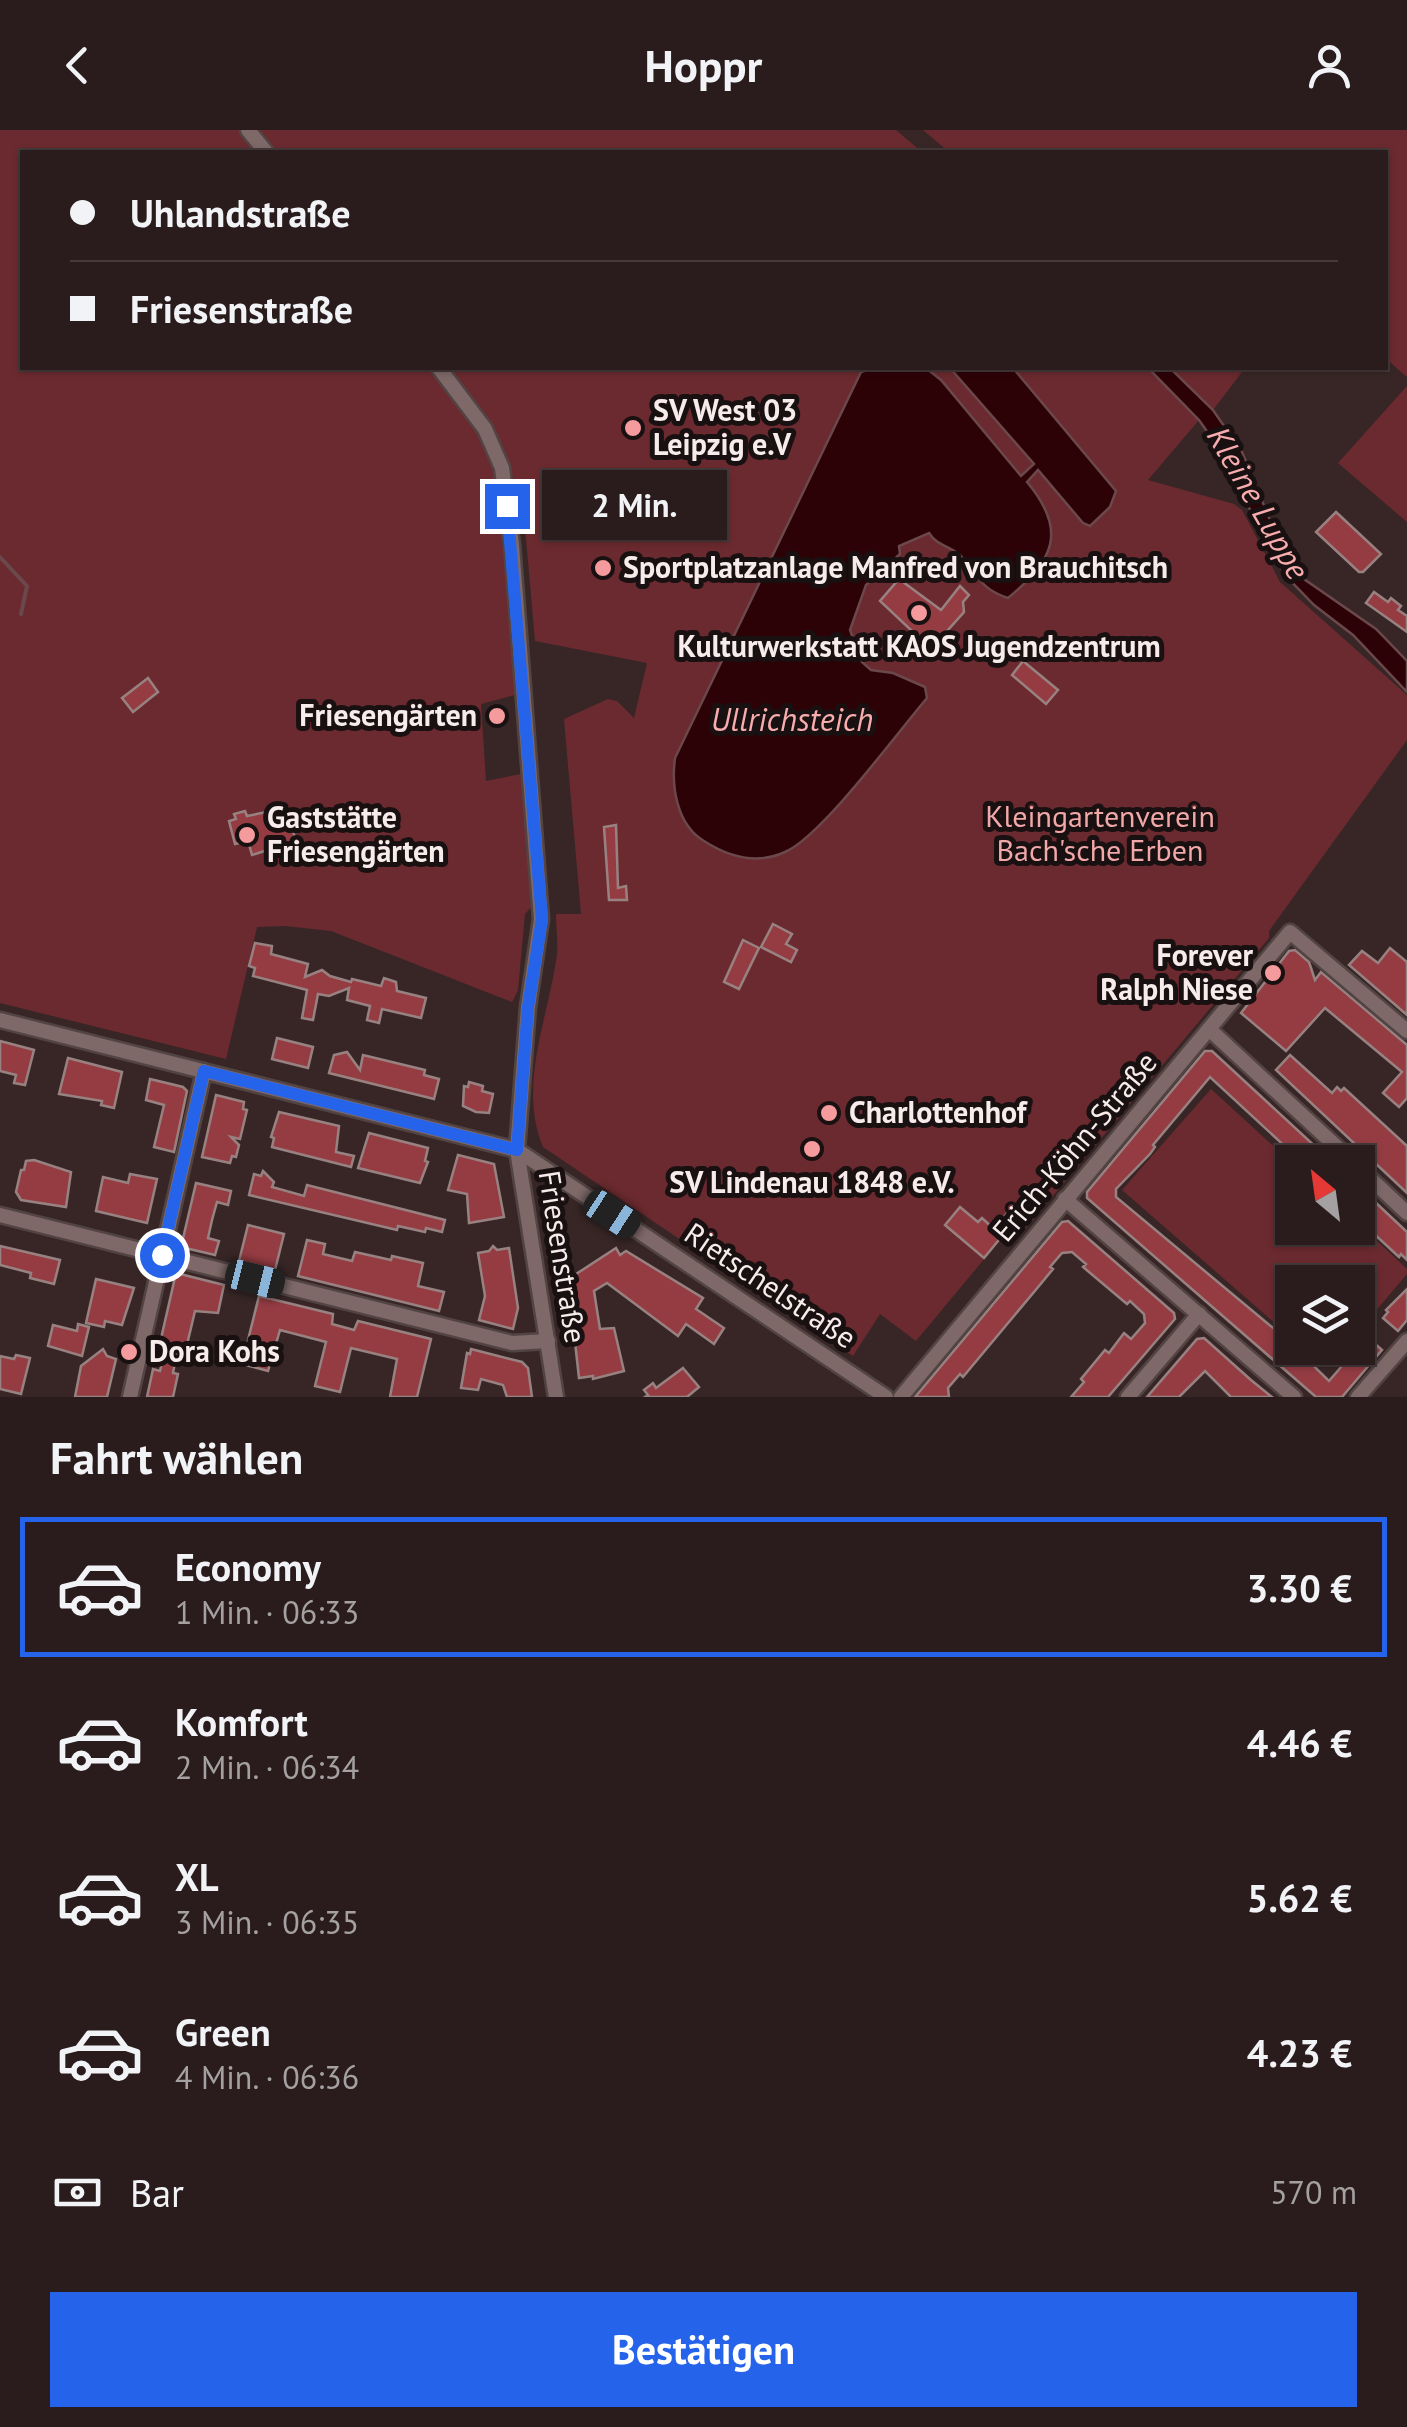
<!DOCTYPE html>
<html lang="de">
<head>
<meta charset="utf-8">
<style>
	:root { --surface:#2a1c1c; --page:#362929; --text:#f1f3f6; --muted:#a5a1a3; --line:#463a3b; --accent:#2563eb }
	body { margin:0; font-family:"PT Sans",sans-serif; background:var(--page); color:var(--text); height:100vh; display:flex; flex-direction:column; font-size:38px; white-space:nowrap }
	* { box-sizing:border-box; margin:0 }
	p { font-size:32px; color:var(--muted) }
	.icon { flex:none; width:55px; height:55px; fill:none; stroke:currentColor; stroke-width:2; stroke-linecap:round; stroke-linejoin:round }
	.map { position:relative; height:1267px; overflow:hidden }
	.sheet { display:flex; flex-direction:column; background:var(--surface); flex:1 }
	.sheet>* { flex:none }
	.guide { position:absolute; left:20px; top:20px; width:1368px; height:220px; border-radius:0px; box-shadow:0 2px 8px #0004,0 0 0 2px var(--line); display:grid; align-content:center; height:220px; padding:0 50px; background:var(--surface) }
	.needle { width:65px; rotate:331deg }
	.buttons { position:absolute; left:1275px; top:1015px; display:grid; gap:20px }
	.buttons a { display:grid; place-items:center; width:100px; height:100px; border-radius:0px; background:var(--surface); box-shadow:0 2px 8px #0004,0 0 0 2px var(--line); font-size:50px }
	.end { position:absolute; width:45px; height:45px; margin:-22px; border:12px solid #2563eb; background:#fff; box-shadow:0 0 0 5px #fff }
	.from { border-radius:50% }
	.bubble { position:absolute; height:70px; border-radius:0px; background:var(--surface); box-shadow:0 2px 8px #0004,0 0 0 2px var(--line); font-size:32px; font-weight:600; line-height:70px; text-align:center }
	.car { position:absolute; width:30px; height:60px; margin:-30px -15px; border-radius:12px; box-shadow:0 0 8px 2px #0007; background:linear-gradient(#222 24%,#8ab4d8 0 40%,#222 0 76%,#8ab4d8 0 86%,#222 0) }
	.guide b { display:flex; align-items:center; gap:35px; height:95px; font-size:38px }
	.guide b+b { border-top:2px solid var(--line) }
	.guide i { width:25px; height:25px; background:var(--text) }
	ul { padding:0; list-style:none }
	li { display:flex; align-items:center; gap:30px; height:140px; margin:0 20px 15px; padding:0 30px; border:5px solid transparent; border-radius:0px }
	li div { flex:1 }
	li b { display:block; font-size:38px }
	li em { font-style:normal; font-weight:600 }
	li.active { border-color:var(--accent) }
	li>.icon { width:90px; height:90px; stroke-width:1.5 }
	h2 { padding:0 50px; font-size:45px; line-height:120px }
	.pay { display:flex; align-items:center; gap:25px; height:110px; padding:0 50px; font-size:38px }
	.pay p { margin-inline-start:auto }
	.action { display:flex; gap:20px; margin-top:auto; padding:20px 50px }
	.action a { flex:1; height:115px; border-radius:0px; background:var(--accent); color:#fff; font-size:40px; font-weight:600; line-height:115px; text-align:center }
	header { display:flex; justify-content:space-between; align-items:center; height:130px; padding:0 50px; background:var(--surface); font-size:45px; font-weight:600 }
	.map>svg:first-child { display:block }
</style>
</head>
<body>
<header><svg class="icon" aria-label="back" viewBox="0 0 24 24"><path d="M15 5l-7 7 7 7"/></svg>Hoppr<svg class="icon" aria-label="person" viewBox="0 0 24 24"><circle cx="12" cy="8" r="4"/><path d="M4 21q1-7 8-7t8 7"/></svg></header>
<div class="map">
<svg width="1407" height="1267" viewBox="0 0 1407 1267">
	<rect width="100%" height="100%" fill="#382626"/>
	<g fill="#6b2a2f">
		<path d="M0,0h896l26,22h-900v216h1126l51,52 -51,60 86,24 8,6 38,72 127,113v45l-138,191v7l-259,309 -10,-7 -84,101 -36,-27 -27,42 -310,-209c-25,-60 4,-126 13,-186 3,-15 0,-32 0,-47h25l-17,-195 44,-20 9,2 17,17 13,-55 -112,-22 -14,-159 -38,-2 3,3 4,-2 9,17 16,197 -34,9 5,77 35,-7 12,131 -8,9 -7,76 -6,12 -181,-71 -46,-5 -28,1 -31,132 -226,-56z"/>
		<path d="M923,0h484v247l-22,-19v-206h-436z"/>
		<path d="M1170,238h75l-32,42z"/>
		<path d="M1407,256v136l-69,-59z"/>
		<path d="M1211,959l81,74v65h66v-5l49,46v5l-49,58v-50h-66v56l-170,-148z"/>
	</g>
	<g fill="#2d0207" stroke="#6a484b" stroke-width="2.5">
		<path d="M874,238h52l15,12 80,96 13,-12 -84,-96h63l103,123 -6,16 -20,19 -7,-3 -45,-53 -11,12c41,49 27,78 -19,116 -28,-9 -29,-22 -47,-42 -10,-10 -24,-10 -32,-23l-30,13 1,8 -34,31 -16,45 12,32 9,8 22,3 32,14 2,11c-30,35 -106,139 -142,154 -28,13 -56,5 -81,-11 -27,-16 -33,-54 -29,-83l186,-386z"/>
		<path d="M1148,238h22l43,42 29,42 34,83 28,44 72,50 31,32v31l-54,-57 -39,-30 -29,-30 -72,-135 -14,-20z"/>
	</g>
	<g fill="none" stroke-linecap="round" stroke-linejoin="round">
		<path stroke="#6a484b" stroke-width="4" d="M0,427l27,29 -6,28"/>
	</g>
	<g fill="#953c43" stroke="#988281" stroke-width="2.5">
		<path d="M1336,382l45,42 -18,18h-4l-43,-40z"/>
		<path d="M899,449l42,31 19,-24 9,9 -6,7 1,10 -33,37 -51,-48z"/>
		<path d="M1374,462l14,10 3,-4 10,8 -3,4 9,6v16l-41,-29z"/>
		<path d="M1023,531l35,29 -12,14 -34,-29z"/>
		<path d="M148,548l10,14 -25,20 -11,-14z"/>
		<path d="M245,681l2,5 25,-5 4,13 14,-3 6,20 -44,14 -4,-14 -13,3 -6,-23 7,-2 -2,-5z"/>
		<path d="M616,695l2,63 8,-2 1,14h-18l-5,-73z"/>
		<path d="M773,794l19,10 -6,10 11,6 -6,12 -30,-15z"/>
		<path d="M743,810l16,8 -20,41 -15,-7z"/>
		<path d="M255,813l17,3 -1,8 37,10 -3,13 17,-7 8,6 21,6 1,-3 29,7 3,-8 12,4 1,9 29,7 -5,20 -39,-9 -3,14 -12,-3 3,-14 -23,-6 2,-12 -20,8 -11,-2 -5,26 -11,-2 5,-28 -54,-14 2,-8 -6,-2z"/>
		<path d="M1390,818l17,14v53l-58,-50 13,-14 16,12z"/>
		<path d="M1295,820l14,12 6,18 6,-8 86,73v53l-8,9 -16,-14 19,-21 -77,-64 -39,43 -45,-38 48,-62z"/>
		<path d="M277,908l36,9 -5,21 -36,-9z"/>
		<path d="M0,911l34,9 -9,35 -11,-2 2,-8 -16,-4z"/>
		<path d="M1205,921h7l120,111h-35l-9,-7 3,-3 -81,-75 -57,68 2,2 -5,7 -34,35v8l169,141 44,43 38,-44 15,13 -40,47h-26l-229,-199v-6z"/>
		<path d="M347,922l13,18 3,-15 62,15 -1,5 15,4 -5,20 -105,-26 5,-18z"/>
		<path d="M1290,925l42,38 5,-6 4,4 3,-3 63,58v47l-131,-123z"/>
		<path d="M68,928l54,14 -8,36 -13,-3 1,-4 -43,-7z"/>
		<path d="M150,949l33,8 4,4 -13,61 -20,-5 10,-42 -18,-5z"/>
		<path d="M469,952l14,4 -1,5 11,3 -4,19 -13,-1 -13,-6 1,-20 4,1z"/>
		<path d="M216,965l28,7 -1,7 4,1 -7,29 -9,-2 8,8 -3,12 -4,-1 -2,7 -28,-6z"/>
		<path d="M279,982l60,14 -3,26 18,4 -3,11 -79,-20 2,-9 -3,-1z"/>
		<path d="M369,1003l59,15 -3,13 3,1 -8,21 -62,-15z"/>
		<path d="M458,1025l36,9 10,53 -35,6 -2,-29 -19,-4z"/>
		<path d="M34,1030l37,12 -5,35 -45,-7 -5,-8 5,-22h3l2,-9z"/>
		<path d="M263,1041l11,11 -2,5 32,9 3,-11 138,35 -3,12 -16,-4 -1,4 -27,-6 -1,4 -148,-35 5,-21 7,2z"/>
		<path d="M130,1044l27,5 -10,44 -51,-12 7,-34 25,6z"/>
		<path d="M196,1053l35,8 -3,14 -11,-3 -5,18 -4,18 11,3 -4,14 -34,-8z"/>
		<path d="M1358,1056l49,46v28l-6,-6 -2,3 -41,-38z"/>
		<path d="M1014,1075l8,7 -38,46 -39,-33 15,-18 18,15 4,-4 12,11z"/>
		<path d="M1068,1091l106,92 1,6 -67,78h-37l13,-15 -3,-3 24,-29 4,3 15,-20 7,6 14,-16 -1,-9 -14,-13 -3,3 -44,-37 3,-3 -14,-12 -10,1 -12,14 3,2 -14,17 -76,91 -3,-3 -12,14 1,9h-34l147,-175z"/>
		<path d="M248,1095l36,9 -9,36 -36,-9z"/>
		<path d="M307,1110l18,4 -2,10 29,7 3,-9 36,8 1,-4 31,7 -5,23 26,6 -5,19 -141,-35z"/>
		<path d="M0,1116l60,14 -6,24 -24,-6 1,-5 -31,-8z"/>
		<path d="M493,1116l4,4 12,-2 9,60 -5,21 -34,-9 6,-24 -7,-43 11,-2z"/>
		<path d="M616,1118l4,7 6,-4 77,47 -7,11 28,19 -10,16 -28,-20 -8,12 -71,-53 -13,8 6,38 14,-1 10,43 -31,8v-3l-14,2 -10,-90 5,-3 -4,-7z"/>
		<path d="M176,1143l48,12 -6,28 -23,-2 -9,38 -8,-2 -5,26 5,1 -5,23h-26l6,-28 7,2 6,-27 -6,-1z"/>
		<path d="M96,1149l38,9 -12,37 -17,-4 -1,6 -18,-4z"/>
		<path d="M1407,1159v31l-9,11 -15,-13 5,-6 -2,-2z"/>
		<path d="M259,1166l74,18 -1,10 22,6 4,-9 73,18 -14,58h-27l7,-38 -46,-11 -11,44 -25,-6 11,-44 -46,-12 -12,41 -26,-7z"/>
		<path d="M78,1194l11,3 -7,29 -34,-10 5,-21 24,6z"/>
		<path d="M1204,1208l47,42 21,17h-41l-26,-26 -26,26h-32l50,-58z"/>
		<path d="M103,1219l4,7 9,3 -9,38h-32l6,-31z"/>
		<path d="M471,1219l51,13 6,6 4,29h-25l-4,-12 -22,-6 -3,11 -17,-2 6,-35 3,1z"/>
		<path d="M16,1225l14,3 -9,36 -21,-5v-33l14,3z"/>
		<path d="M683,1238l16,19 -12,10h-42l3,-2 -4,-5 9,-7 3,5z"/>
	</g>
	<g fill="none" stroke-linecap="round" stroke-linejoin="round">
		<g stroke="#534444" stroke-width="19">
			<g id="minor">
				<path d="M248,0l18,22"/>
				<path d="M439,238l46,61 17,39 10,77 29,374 -13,88 -11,143 39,247"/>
				<path d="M0,890l517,130 369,247"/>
				<path d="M1209,899l144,133"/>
				<path d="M1358,1037l49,46"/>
				<path d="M1065,1069l229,198"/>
				<path d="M0,1085l512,128 36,-2"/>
				<path d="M130,1267l74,-326"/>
				<path d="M901,1267l389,-465 117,99"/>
				<path d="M1128,1267l71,-83"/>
				<path d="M1358,1267l49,-56"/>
			</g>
		</g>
		<use href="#minor" stroke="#7e6868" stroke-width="14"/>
	</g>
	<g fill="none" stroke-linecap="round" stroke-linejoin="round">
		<path stroke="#2563eb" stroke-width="12" d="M162,1125l42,-184 313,79 11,-143 14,-88 -35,-413"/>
	</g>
	<g fill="#f59b9d" stroke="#191111" stroke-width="4">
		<circle cx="633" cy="298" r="10"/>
		<circle cx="603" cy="438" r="10"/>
		<circle cx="919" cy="483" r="10"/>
		<circle cx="497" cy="586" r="10"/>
		<circle cx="247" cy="705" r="10"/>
		<circle cx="1273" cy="843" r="10"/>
		<circle cx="829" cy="983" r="10"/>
		<circle cx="812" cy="1019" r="10"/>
		<circle cx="129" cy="1222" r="10"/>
	</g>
	<g text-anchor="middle" stroke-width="10" stroke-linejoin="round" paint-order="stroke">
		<g font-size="30" font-weight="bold" fill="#f7ebeb" stroke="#191111" text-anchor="start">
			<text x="653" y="291">SV West 03<tspan x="653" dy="34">Leipzig e.V</tspan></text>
			<text x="623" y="448">Sportplatzanlage Manfred von Brauchitsch</text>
			<text x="919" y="527" text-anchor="middle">Kulturwerkstatt KAOS Jugendzentrum</text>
			<text x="477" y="596" text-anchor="end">Friesengärten</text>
			<text x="267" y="698">Gaststätte<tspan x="267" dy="34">Friesengärten</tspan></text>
			<text x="1253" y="836" text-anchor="end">Forever<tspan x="1253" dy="34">Ralph Niese</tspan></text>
			<text x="849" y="993">Charlottenhof</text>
			<text x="812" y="1063" text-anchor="middle">SV Lindenau 1848 e.V.</text>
			<text x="149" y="1232">Dora Kohs</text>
		</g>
		<g font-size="30" fill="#f2a7a8" stroke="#191111">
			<text x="1100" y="697">Kleingartenverein<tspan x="1100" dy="34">Bach'sche Erben</tspan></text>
		</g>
		<g font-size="30" fill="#f7ebeb" stroke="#191111">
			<text transform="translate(1075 1017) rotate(-50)" y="10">Erich-Köhn-Straße</text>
			<text transform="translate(562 1127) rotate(81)" y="10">Friesenstraße</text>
			<text transform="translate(770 1156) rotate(34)" y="10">Rietschelstraße</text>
		</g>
		<g font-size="32" font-style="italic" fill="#f8acad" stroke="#191111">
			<text transform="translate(1258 373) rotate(60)" y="11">Kleine Luppe</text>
			<text x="792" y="601">Ullrichsteich</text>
		</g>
	</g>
</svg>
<div class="buttons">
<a><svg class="needle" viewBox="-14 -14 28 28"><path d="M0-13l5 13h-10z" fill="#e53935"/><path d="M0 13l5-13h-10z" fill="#a5a1a3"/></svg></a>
<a><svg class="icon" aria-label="layers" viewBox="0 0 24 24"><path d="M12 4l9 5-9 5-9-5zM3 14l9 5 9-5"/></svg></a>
</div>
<i class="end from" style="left:162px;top:1125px"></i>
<i class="end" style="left:507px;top:376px"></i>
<div class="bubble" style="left:542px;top:340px;width:185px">2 Min.</div>
<i class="car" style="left:612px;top:1084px;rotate:123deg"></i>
<i class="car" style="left:255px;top:1149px;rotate:104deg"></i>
<div class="guide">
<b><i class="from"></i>Uhlandstraße</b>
<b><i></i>Friesenstraße</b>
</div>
</div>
<section class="sheet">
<h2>Fahrt wählen</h2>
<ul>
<li class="active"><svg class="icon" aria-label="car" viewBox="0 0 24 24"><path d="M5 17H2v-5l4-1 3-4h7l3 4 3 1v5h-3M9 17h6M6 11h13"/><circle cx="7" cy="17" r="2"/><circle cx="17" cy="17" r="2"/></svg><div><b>Economy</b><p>1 Min. · 06:33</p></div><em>3.30 €</em></li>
<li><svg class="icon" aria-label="car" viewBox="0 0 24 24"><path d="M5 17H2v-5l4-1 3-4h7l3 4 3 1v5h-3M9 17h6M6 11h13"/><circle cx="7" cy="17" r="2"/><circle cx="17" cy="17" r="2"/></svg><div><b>Komfort</b><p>2 Min. · 06:34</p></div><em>4.46 €</em></li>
<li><svg class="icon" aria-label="car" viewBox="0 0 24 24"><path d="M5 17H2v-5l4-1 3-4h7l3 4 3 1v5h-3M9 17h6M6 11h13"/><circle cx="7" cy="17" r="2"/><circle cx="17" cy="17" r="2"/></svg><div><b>XL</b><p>3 Min. · 06:35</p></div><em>5.62 €</em></li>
<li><svg class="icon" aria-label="car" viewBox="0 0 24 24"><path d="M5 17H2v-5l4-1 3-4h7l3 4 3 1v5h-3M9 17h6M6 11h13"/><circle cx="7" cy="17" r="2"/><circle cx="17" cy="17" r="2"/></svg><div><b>Green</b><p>4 Min. · 06:36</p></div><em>4.23 €</em></li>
</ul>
<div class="pay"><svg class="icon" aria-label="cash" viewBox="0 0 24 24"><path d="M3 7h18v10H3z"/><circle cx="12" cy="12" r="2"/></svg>Bar<p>570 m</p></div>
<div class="action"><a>Bestätigen</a></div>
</section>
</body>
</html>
